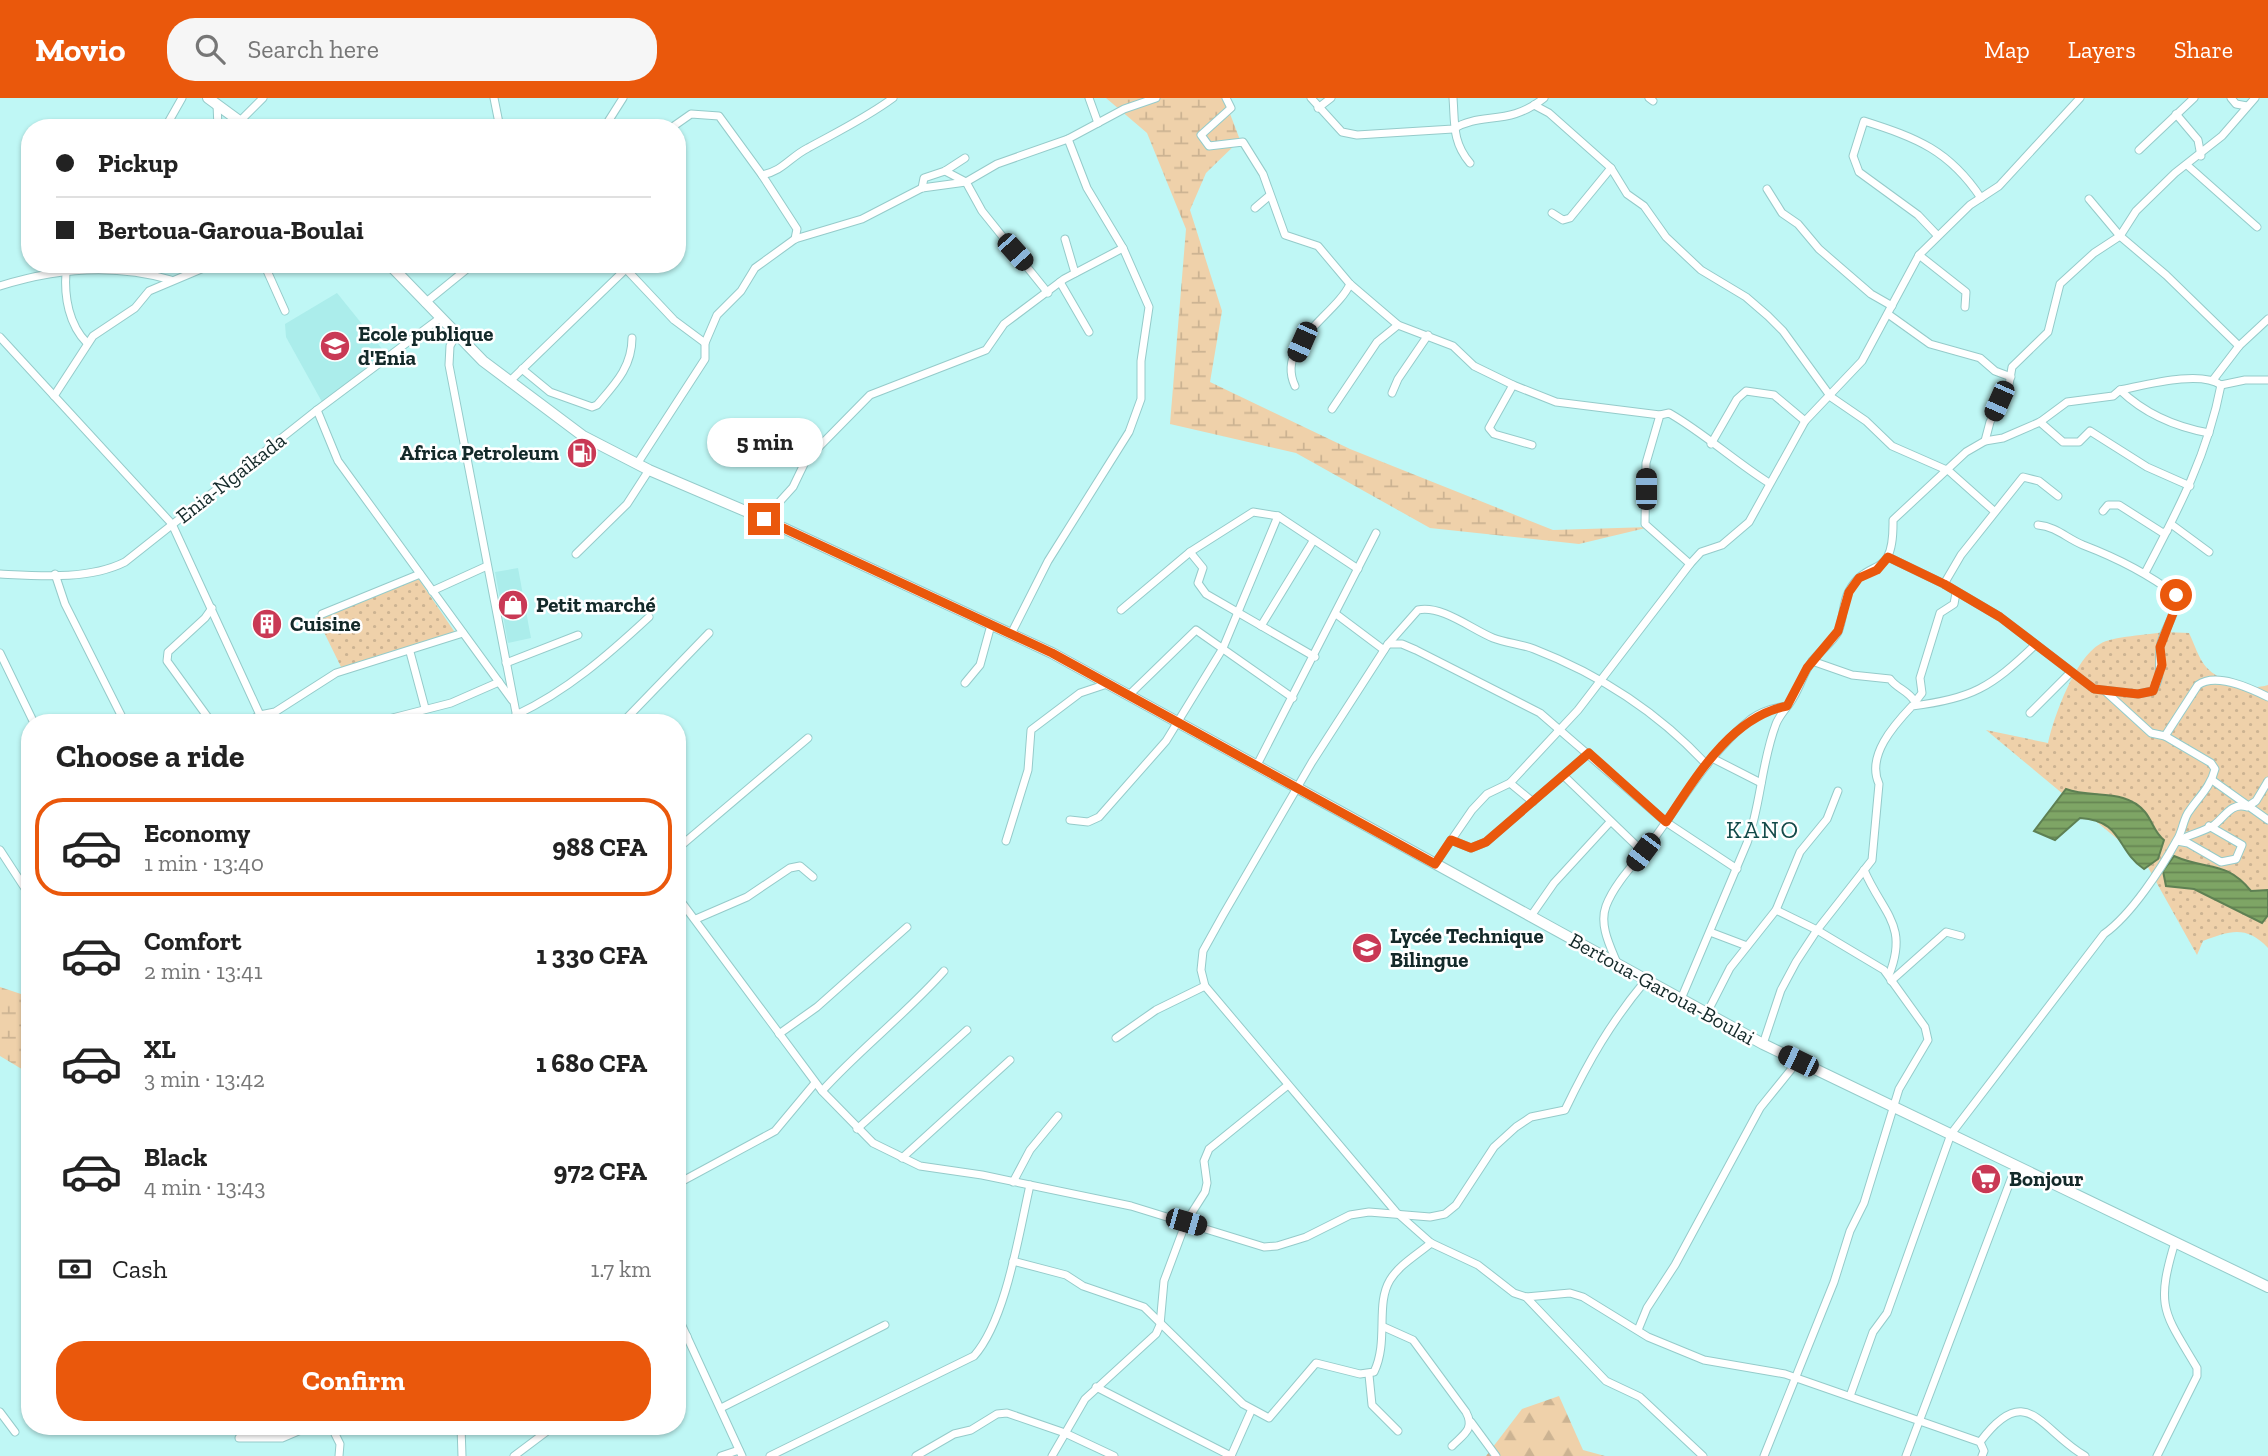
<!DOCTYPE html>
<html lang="en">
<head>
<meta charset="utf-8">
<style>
	:root { --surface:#fff; --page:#f6f6f6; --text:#222; --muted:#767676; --line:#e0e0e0; --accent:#ea580c }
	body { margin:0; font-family:"Zilla Slab",serif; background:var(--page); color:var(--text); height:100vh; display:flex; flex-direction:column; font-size:26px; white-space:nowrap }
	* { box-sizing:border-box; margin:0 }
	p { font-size:23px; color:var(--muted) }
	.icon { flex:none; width:38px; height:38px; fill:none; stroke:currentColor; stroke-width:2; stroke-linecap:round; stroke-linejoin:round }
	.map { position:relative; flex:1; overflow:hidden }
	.side { position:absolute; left:21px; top:616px; width:665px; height:721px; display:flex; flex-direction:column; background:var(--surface); border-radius:28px; box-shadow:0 2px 5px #0004 }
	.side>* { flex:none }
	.hud { position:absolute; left:21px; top:21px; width:665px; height:154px; border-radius:28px; box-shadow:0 2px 5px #0004; display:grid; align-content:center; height:154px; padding:0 35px; background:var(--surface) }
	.end { position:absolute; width:32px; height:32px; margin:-16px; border:9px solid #ea580c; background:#fff; box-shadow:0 0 0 4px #fff }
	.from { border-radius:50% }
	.bubble { position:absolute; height:49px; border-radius:24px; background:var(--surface); box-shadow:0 2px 5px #0004; font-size:23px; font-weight:700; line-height:49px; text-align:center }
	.car { position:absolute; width:21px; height:42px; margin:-21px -10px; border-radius:9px; box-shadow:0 0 5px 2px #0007; background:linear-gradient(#222 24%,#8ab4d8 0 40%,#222 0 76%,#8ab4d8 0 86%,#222 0) }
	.hud b { display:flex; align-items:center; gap:24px; height:66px; font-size:26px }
	.hud b+b { border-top:2px solid var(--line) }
	.hud i { width:18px; height:18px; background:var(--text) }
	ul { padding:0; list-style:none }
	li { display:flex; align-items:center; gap:21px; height:98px; margin:0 14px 10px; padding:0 21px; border:4px solid transparent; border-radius:28px }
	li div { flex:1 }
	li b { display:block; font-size:26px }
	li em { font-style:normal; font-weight:700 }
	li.on { border-color:var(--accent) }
	li>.icon { width:63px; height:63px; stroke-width:1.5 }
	h2 { padding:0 35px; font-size:32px; line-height:84px }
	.pay { display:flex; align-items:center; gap:18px; height:77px; padding:0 35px; font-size:26px }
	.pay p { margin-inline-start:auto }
	.action { display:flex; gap:14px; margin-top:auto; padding:14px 35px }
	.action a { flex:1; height:80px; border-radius:28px; background:var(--accent); color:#fff; font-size:28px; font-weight:700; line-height:80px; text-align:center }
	header { display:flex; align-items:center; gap:42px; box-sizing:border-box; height:98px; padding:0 35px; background:var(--accent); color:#fff }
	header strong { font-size:33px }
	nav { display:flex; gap:38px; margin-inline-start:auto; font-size:24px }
	.search { width:490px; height:63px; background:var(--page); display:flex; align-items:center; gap:18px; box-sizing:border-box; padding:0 24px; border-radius:28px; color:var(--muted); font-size:26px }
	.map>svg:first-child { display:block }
</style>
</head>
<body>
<header>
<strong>Movio</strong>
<div class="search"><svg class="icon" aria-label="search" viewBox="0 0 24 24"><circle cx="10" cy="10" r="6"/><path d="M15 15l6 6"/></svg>Search here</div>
<nav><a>Map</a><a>Layers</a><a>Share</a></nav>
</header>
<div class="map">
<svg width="2268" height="1358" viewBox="0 0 2268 1358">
	<defs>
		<pattern id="green-dots" width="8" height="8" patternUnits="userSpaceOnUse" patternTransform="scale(1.75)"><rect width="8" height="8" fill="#efd1aa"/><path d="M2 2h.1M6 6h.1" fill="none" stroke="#ccb392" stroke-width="1.8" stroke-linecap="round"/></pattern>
		<pattern id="forest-firs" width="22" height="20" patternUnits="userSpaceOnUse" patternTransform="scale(1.75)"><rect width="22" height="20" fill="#efd1aa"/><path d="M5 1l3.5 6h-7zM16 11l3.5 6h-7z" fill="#ccb392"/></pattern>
		<pattern id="wetland-marsh" width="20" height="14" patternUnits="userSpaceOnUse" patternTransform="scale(1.75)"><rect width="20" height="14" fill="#efd1aa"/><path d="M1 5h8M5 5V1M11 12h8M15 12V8" fill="none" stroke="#ccb392"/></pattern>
		<pattern id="water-rules" width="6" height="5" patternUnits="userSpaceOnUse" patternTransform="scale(1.75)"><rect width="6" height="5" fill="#7ea565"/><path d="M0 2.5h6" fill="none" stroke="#668653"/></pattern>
	</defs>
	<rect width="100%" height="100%" fill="#bff7f5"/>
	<g fill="#abedeb">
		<path d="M337,195l50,62 -65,47 -36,-65 -1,-13z"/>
		<path d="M518,470l13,70 -23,5 -13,-71z"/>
	</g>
	<g fill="url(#green-dots)">
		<path d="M416,477l40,59 -113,37 -24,-49 14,-13z"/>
		<path d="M2164,534l25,1c5,10 10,27 18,35 15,15 41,23 61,17v263c-22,-23 -38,-17 -65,-7l-6,14 -52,-93 -159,-132 62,13c6,-27 27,-85 52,-99 12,-8 49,-9 64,-12z"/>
	</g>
	<path fill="url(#forest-firs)" d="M1559,1298l24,54 22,6h-119l36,-47z"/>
	<g fill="url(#wetland-marsh)">
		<path d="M1106,0h118l16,42 -34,33 -16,37 32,101 -12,71 140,67 203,81 97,-3 -71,17 -149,-16 -134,-75 -126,-29 16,-195 -39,-96z"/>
		<path d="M0,889l30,10v77l-30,-18z"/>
	</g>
	<g fill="url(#water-rules)" stroke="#5e8053" stroke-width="2">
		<path d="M2066,691c26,10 59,-1 79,23 8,10 9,20 19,28l-6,19 -14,10c-29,-20 -20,-48 -64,-51l-25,22 -21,-9z"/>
		<path d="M2174,758c34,15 52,4 77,35l17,-1v25l-6,8 -68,-34 -28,-3 -3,-15z"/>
	</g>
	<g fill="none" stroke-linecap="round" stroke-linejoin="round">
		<g stroke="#95cbca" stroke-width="9">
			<g id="minor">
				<path d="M494,0l6,30"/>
				<path d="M1089,0l9,25"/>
				<path d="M1226,0l5,10 -30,27 8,11 34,-4 20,32 22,61 33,11 32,38 48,41 55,21 21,20 39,19"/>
				<path d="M1311,0l31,34 15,3 96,-6c29,-18 55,-2 91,-31"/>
				<path d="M1453,0c2,25 -1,44 17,65"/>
				<path d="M1649,0l4,3"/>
				<path d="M2231,0l5,6 11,2"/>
				<path d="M217,6l1,24"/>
				<path d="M1534,7l15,8 62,55 16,26 17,12 22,31 35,33 45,27 22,19 15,15 48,66 35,24 26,25 57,25 45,40"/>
				<path d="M1318,10l13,-10"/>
				<path d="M2176,16l22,26 3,16"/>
				<path d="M240,23l23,-23"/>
				<path d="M165,30l17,-30"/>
				<path d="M604,30l19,-30"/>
				<path d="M671,30l20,-14 28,2 43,59"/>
				<path d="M2139,52l55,-52"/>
				<path d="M2187,67l70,62"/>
				<path d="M945,73l21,11 16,29 66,82"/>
				<path d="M922,90l2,-10 21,-7 20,-13"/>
				<path d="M1767,91l15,24 16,11 21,25 52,45 21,12"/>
				<path d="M2089,101l31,37 46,39 73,71"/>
				<path d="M1255,110l14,-12"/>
				<path d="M1552,115l11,7 7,-2 41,-50"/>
				<path d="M1937,137l-19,-20 -59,-43 -6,-16 11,-35c53,17 85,29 117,77"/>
				<path d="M795,141l2,-10 -35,-54c21,-4 28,-18 46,-27 29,-16 58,-30 85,-50"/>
				<path d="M1065,141l10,34"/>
				<path d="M1919,157l47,37 -1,15"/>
				<path d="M264,166l21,47"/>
				<path d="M626,171l48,51 31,23"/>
				<path d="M66,174c-2,25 3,53 21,71"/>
				<path d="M1060,184l29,50"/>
				<path d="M0,188c57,-18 113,-23 171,-6"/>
				<path d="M425,205l48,-39"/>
				<path d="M1888,216l42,30 50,14 15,13 16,6"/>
				<path d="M456,237l-6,11 -1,19 69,358"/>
				<path d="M0,239l172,187 88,191 15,-3 61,-39 127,-40"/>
				<path d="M522,271l28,23 42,15 5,-2c18,-21 35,-38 35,-67"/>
				<path d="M2213,282l26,-34 29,-27"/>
				<path d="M509,284l122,-118"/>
				<path d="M1295,288c-20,-42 41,-71 55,-102"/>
				<path d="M2120,292c25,24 56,37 89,43"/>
				<path d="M1392,295l6,-14 30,-44"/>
				<path d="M54,298l39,-60 42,-28 14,-17 64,-27"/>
				<path d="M1332,311l45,-67 21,-17"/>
				<path d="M317,312l21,51 174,239"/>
				<path d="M2040,324l23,20h16l11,-11 57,36 43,19"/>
				<path d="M1985,343l5,-19 19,-37 3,-18 36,-35 12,-48 34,-31 26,-17 16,-25 39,-38 47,-37 33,-38"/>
				<path d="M1711,346l26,-45 9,-8 28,4 31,26"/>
				<path d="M1532,347l-38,-11 -5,-6 24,-43 43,17 104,13"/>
				<path d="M637,366l68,-105v-16l12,-28 24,-24 14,-23 40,-29 67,-20 60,-31 44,-6 31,-18 71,-25 56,-30 32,-11"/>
				<path d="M2103,413l5,-6h11l44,28 4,-2"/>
				<path d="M764,421l29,-32 13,-27 64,-65 116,-45 18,-26 60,-45 59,-31"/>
				<path d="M2171,426l38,28"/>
				<path d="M1190,454l13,16 -5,15 8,11 109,63"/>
				<path d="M576,456l51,-50 22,-34"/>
				<path d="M1888,459l56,27 56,33 94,72 44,5 15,-3c9,-15 6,-27 7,-43 2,-18 18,-33 16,-53 -29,-22 -59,-37 -93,-50 -17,-7 -26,-18 -45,-20"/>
				<path d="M1690,466l-45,-40 1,-61 14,-48 9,-2c35,20 65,48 100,70"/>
				<path d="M2145,475c32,-61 63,-119 76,-188"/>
				<path d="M0,476c40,2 89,6 125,-12l192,-152 123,-92"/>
				<path d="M55,476l10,30 60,119"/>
				<path d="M1944,486l17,-29 62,-78 16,4 19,15"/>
				<path d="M432,493l55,-25"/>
				<path d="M2176,497l10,7"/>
				<path d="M212,510l-7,10 -37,34 -1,9 45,62"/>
				<path d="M1121,512l69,-58 63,-40 25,4 80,53"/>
				<path d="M322,516l98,-40"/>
				<path d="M1336,516l48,36"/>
				<path d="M1261,528l52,-85"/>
				<path d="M1011,536l37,-73 81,-129 12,-33v-38l8,-54 -26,-59 -36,-60 -19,-49"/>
				<path d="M1388,546h14l14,6 124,63 126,109 71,47"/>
				<path d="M410,554l15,56"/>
				<path d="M0,555l34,70"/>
				<path d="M1812,563l40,14 38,4c7,10 18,11 25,23l7,-9 -2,-15 20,-65 14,-9 2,-11"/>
				<path d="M506,565l72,-28"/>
				<path d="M965,585l15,-18 11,-40"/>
				<path d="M2106,594l45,41 14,3"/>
				<path d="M1129,597l67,-65 97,68"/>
				<path d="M2030,615l40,-40"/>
				<path d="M516,617c51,-24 92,-60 133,-98"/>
				<path d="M246,625l14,-8v8"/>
				<path d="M373,625l78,-20 48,-21"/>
				<path d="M622,625l87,-90"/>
				<path d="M1712,660l49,25"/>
				<path d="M1257,667l119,-232"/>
				<path d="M1707,667c-49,-53 -106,-90 -173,-116 -13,-5 -28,-6 -41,-11 -22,-9 -51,-33 -75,-28l-30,34 -76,118 -89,153 -20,36 -2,19 4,16 191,226 35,31 47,22 36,28 12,4 44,-4 13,4 65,40 56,23 81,14 195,68 4,9 -2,5"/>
				<path d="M1564,678l79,76"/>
				<path d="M2212,682l56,40"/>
				<path d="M1510,685l23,19"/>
				<path d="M1070,722l18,2 11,-5 67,-76 57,-93 55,-132"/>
				<path d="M1451,742l20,8 15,-6 103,-89"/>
				<path d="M1006,743l22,-71 3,-40 49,-37 27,-9"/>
				<path d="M2177,743l11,2 33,19 15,-3 6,-14 -33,-19"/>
				<path d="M2178,743c11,-7 26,-9 36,-16 11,-8 17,-23 33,-18l9,-6 12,-20"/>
				<path d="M677,751l131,-111"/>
				<path d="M0,752l30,46"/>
				<path d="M1435,766l37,-54 15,-16 23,-11 68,-73 112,-146 11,-12 21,-7 27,-23 56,-101 57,-60 57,-106 51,-50 29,-19 81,-88"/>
				<path d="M1864,772c19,44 45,55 25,105"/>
				<path d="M677,798l145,195 51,52 47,23 62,9 149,31 133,41 13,-1 29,-9 44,-22 19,-3 61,5 15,-3 11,-9 38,-58 22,-20 15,-10 34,-7c24,-50 46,-88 81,-130"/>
				<path d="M1531,818l23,-33 56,-61"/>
				<path d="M696,821l51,-22 43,-29 10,-2 13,11"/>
				<path d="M1710,834l37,14"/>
				<path d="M1617,865c-7,-17 -18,-38 -11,-57 9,-24 32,-46 47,-66 31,-42 57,-88 98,-121 11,-8 22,-11 35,-13"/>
				<path d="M1891,883l55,-49 15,4"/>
				<path d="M1681,901l66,-156c14,-38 14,-80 29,-119 4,-10 12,-17 17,-26 8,-13 11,-27 20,-38 8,-10 19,-17 25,-28 6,-13 4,-29 11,-41 20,-36 45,-8 44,-71l73,-68 19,-11 18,-3 37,-16 27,-20 46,-6 7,-6c26,-5 80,-20 101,-5l24,-5h23"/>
				<path d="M1707,915l23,-45 46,-58 24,-58 27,-33 11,-28"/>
				<path d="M779,936l38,-27 90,-80"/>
				<path d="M1116,940l40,-28 49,-24"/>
				<path d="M1763,946l18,-54 15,-28 21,-32 55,-70 7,-76c-13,-28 15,-59 33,-78 60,-7 79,-19 122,-60"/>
				<path d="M822,993c38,-42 84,-77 122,-120"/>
				<path d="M857,1031l110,-99"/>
				<path d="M902,1060l108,-98"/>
				<path d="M1013,1084l17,-32 28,-34"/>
				<path d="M677,1086l98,-53 40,-48"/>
				<path d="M1013,1163l53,14 17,11 61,21 99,97 26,14 47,-55 44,11 14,-2c15,-31 1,-67 16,-92 9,-15 28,-26 41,-37"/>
				<path d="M1526,1199l80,84 34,16 63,59"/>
				<path d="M677,1217l65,141"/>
				<path d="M1384,1229l29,13 53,72c9,17 -2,22 -14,34"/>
				<path d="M1638,1232l9,-22 28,-43 85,-157 38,-47"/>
				<path d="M677,1244l10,-6"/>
				<path d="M1369,1277l3,30 26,26"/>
				<path d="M1096,1289l135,69"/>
				<path d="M1850,1298l23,-64 14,-19 64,-179 153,-200c27,-19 57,-65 73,-94 6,-9 6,-22 13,-30 9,-13 21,-24 25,-41l-4,-6 -46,-27 33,-51c18,-13 52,3 70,12"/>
				<path d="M721,1310l164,-83"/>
				<path d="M0,1314l15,20"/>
				<path d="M1471,1324l25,34"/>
				<path d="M331,1328l9,18 -1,12"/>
				<path d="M461,1328l1,30"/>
				<path d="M239,1340h43l28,-12"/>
				<path d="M1980,1344c47,-63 60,-12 105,14"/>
				<path d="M514,1358l40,-30"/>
				<path d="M721,1358l18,-6"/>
				<path d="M770,1358l204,-100c32,-36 45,-123 56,-171"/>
				<path d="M916,1358l38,-22 17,-4 26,-16 10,-1 58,20 49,23"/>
				<path d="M1052,1358l33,-57 71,-65 4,-9 4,-44 22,-59 19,-30 2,-9 -3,-22 5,-12 79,-64"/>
				<path d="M1231,1358l20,-45"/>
				<path d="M1764,1358l70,-174 16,-51 14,-28 35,-114 29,-49 -3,-13 -41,-57 -67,-40 -41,-20"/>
				<path d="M1906,1358l110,-290"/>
				<path d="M2157,1358l40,-80v-8c-33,-56 -42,-60 -22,-126"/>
			</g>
		</g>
		<g stroke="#95cbca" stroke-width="12">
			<g id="highway">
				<path d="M208,0l41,30"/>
				<path d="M389,166l94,97 100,75 66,34 115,49 288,134 711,391 505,243"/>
			</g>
		</g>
		<use href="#minor" stroke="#fff" stroke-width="7"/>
		<use href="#highway" stroke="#fff" stroke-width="10"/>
	</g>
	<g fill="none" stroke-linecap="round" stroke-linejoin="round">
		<path stroke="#ea580c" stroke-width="9" d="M764,421l288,134 383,211 16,-24 20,8 15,-6 103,-89 77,69c30,-45 65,-105 121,-116l20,-38 31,-37 11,-39 10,-14 18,-8 11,-13 56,27 56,33 94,72 44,5 15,-3 9,-26 -2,-18 17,-44 -1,-8"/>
	</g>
	<defs>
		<g id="school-disc" transform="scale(1.575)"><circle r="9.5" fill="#c93955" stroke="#fff"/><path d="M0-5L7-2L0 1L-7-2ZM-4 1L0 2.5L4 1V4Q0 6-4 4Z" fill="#fff"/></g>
		<g id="fuel-disc" transform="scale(1.575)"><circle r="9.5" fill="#c93955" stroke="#fff"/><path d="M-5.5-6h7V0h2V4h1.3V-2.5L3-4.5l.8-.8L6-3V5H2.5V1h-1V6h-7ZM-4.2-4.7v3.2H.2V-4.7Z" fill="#fff"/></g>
		<g id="shop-disc" transform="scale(1.575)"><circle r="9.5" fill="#c93955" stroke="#fff"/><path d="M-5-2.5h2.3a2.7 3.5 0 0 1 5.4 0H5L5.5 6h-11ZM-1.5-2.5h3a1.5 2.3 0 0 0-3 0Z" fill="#fff"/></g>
		<g id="building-disc" transform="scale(1.575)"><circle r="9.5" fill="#c93955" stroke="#fff"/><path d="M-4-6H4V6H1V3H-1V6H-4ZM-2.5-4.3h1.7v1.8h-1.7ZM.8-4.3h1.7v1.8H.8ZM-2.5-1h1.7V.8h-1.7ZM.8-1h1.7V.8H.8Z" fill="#fff"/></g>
		<g id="supermarket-disc" transform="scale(1.575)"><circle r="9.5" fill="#c93955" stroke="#fff"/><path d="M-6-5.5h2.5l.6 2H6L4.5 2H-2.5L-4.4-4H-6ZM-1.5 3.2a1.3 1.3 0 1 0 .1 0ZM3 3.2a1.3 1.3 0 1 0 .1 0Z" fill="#fff"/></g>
	</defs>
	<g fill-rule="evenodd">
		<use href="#school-disc" x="335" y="248"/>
		<use href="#fuel-disc" x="582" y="355"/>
		<use href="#shop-disc" x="513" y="507"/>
		<use href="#building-disc" x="267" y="526"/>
		<use href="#school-disc" x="1367" y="850"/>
		<use href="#supermarket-disc" x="1986" y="1081"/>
	</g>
	<g text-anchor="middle" stroke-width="5" stroke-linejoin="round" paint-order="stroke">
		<g font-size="21" font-weight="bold" fill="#132929" stroke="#fff" text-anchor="start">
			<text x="358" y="243">Ecole publique<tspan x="358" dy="24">d'Enia</tspan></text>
			<text x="559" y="362" text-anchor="end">Africa Petroleum</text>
			<text x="536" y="514">Petit marché</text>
			<text x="290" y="533">Cuisine</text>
			<text x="1390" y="845">Lycée Technique<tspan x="1390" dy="24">Bilingue</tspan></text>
			<text x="2009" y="1088">Bonjour</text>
		</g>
		<g font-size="21" fill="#132929" stroke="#fff">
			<text transform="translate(231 380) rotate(-38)" y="7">Enia-Ngaîkada</text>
			<text transform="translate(1662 891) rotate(29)" y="7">Bertoua-Garoua-Boulai</text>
		</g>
		<g font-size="24" letter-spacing="2" fill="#134b4a" stroke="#fff">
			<text x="1763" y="740">KANO</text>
		</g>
	</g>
</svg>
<i class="end from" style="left:2176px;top:497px"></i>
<i class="end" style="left:764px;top:421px"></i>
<div class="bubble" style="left:707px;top:320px;width:116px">5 min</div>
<i class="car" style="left:1015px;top:154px;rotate:138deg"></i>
<i class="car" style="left:1302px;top:244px;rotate:204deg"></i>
<i class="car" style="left:1999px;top:303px;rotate:204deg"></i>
<i class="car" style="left:1646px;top:391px;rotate:0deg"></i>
<i class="car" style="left:1643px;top:754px;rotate:217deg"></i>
<i class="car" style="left:1798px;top:963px;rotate:296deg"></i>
<i class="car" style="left:1186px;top:1124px;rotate:106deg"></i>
<div class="hud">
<b><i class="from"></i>Pickup</b>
<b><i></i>Bertoua-Garoua-Boulai</b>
</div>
<section class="side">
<h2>Choose a ride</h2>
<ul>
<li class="on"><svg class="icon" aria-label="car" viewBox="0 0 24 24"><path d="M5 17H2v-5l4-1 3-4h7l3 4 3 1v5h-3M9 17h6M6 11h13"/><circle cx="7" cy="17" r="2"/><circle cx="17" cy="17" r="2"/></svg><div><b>Economy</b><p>1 min · 13:40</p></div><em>988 CFA</em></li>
<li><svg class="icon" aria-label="car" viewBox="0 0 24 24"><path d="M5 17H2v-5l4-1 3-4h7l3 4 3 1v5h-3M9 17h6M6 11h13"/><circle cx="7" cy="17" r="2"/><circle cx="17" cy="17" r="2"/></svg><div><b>Comfort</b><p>2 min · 13:41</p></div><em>1 330 CFA</em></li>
<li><svg class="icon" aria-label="car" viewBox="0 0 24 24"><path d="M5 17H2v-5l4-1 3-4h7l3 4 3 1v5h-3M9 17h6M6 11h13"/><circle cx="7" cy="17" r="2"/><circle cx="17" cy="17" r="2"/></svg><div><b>XL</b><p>3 min · 13:42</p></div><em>1 680 CFA</em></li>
<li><svg class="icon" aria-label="car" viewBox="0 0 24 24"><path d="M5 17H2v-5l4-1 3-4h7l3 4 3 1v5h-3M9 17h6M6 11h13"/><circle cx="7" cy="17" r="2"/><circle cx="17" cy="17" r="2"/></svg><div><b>Black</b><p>4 min · 13:43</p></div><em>972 CFA</em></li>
</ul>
<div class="pay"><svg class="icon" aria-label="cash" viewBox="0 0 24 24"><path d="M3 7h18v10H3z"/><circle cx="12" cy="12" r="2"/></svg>Cash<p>1.7 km</p></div>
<div class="action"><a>Confirm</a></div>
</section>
</div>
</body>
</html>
